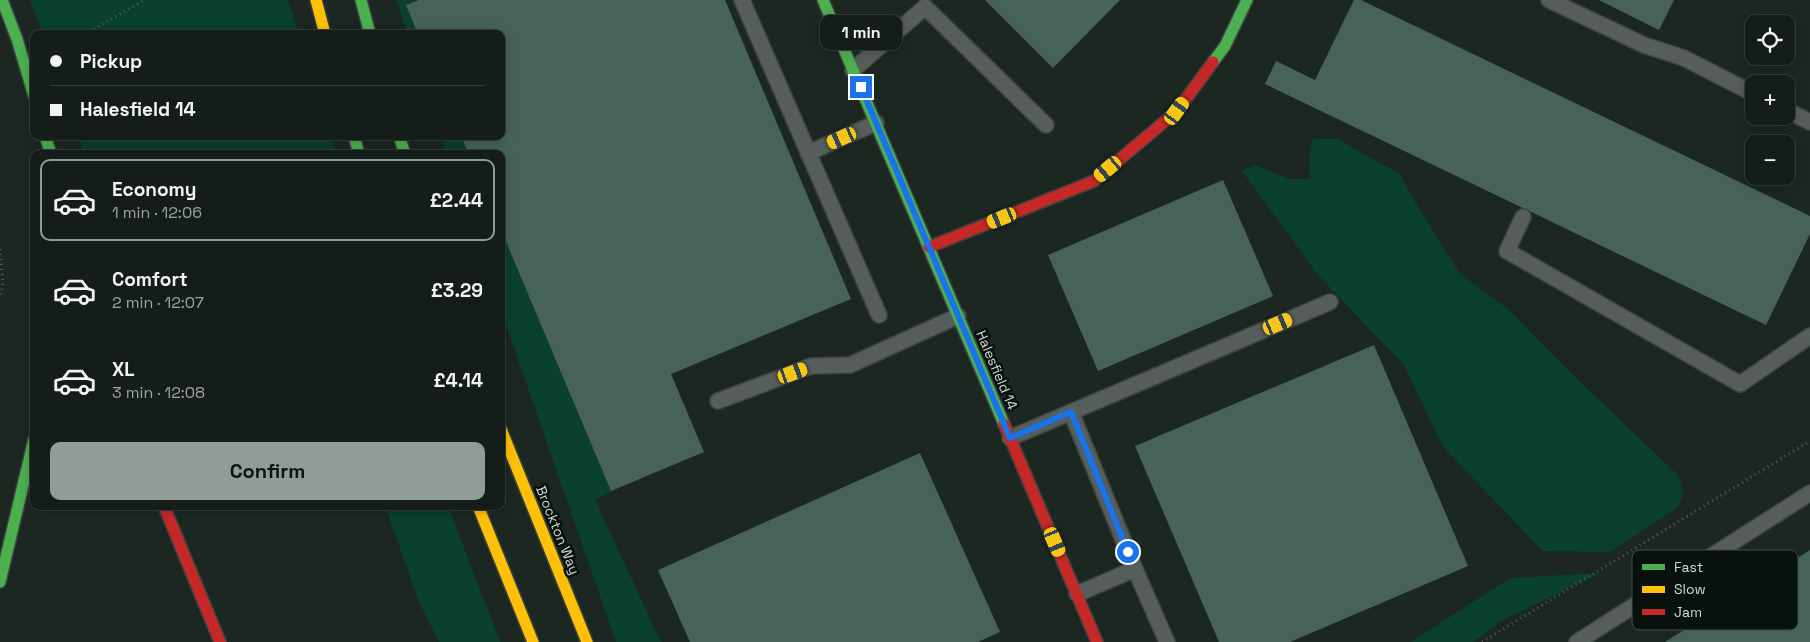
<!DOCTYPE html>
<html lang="en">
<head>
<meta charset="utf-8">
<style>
	:root { --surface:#151d1a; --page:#222a27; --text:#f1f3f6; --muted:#9da2a2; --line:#343b39; --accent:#909c96 }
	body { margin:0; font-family:"Space Grotesk",sans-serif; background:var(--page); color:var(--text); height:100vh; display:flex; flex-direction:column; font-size:19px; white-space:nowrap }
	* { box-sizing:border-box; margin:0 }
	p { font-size:16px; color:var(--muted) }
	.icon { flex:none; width:28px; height:28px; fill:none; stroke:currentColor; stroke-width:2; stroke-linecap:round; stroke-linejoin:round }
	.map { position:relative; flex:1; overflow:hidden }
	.panel { position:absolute; left:30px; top:150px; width:475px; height:360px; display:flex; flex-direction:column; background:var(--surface); border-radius:10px; box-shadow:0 2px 12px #0003,0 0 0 1px var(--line) }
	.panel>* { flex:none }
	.hud { position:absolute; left:30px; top:30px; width:475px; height:110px; border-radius:10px; box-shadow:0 2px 12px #0003,0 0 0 1px var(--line); display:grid; align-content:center; height:110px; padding:0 20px; background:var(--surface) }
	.tools { position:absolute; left:1745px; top:15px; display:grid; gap:10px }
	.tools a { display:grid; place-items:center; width:50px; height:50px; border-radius:10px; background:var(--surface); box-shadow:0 2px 12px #0003,0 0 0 1px var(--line); font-size:25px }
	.end { position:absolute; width:22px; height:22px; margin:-11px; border:6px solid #1a73e8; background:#fff; box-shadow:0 0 0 2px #fff }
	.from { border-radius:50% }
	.bubble { position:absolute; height:35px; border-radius:10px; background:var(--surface); box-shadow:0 2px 12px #0003,0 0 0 1px var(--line); font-size:16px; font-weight:600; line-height:35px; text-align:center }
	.car { position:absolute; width:15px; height:30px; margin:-15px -8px; border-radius:6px; box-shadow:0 0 4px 1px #0007; background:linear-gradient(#f5c518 24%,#345 0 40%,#f5c518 0 76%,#345 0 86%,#f5c518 0) }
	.hud b { display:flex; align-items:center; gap:18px; height:48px; font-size:19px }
	.hud b+b { border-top:1px solid var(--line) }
	.hud i { width:12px; height:12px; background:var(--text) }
	ul { padding:9px 0 0; list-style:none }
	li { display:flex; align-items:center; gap:15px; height:82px; margin:0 10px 8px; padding:0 10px; border:2px solid transparent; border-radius:10px }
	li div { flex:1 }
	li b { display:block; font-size:19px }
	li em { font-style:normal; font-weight:600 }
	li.active { border-color:var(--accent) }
	li>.icon { width:45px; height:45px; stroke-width:1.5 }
	.cta { display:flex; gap:10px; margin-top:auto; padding:10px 20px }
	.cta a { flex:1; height:58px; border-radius:10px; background:var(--accent); color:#111; font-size:20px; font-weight:600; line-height:58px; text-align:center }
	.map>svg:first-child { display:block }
</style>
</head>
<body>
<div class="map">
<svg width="1810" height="642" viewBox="0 0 1810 642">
	<rect width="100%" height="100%" fill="#1c2722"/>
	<g fill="#0a402f">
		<path d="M30,0h258l11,34h-256z"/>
		<path d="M397,0h22l-13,5 12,29h-11z"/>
		<path d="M79,136h251l6,18h-252z"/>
		<path d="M441,136h20l8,18h-22z"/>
		<path d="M1313,139h24l63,35 10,20 50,80 48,35 70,71 101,96 4,19 -5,12 -68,45 -67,-1 -100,-104 -39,-82 -86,-90 -76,-104 13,-6 34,14h20l1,-26z"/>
		<path d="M501,231l110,260 -16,9 66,142h-45l-115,-332z"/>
		<path d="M385,506h63l52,136h-61l-19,-38z"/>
		<path d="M1599,573l-97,48 -29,21h-62l99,-64z"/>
	</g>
	<g fill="#476358">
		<path d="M419,0h306l126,299 -180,75 33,78 -93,39 -110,-261v-76h-32l-8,-18h40v-102h-83l-12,-29z"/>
		<path d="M985,0h135l-67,68z"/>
		<path d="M1354,0h7l449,216v18l-44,91 -501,-241 11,-23 39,19z"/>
		<path d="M1599,0h75l-15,30z"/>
		<path d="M1223,180l50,116 -175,75 -50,-116z"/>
		<path d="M1374,345l94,221 -178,76h-71l-84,-196z"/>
		<path d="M920,453l80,179 -22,10h-288l-32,-72z"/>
		<path d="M1810,550v92h-145z"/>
	</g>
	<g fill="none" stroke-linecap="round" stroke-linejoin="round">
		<g stroke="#3b443f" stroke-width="18">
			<g id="lane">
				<path d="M742,0l137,315"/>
				<path d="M1549,0l95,45 40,13 70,36"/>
				<path d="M853,70l72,-63 121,118"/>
				<path d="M1786,110l24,12"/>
				<path d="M808,153l68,-30"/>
				<path d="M1523,217l-16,34 233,133 70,-48"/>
				<path d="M718,401l93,-35 39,-1 108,-49"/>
				<path d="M1071,412l64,157 -58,25"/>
				<path d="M1010,438l320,-136"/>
				<path d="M1135,569l32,73"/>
				<path d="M1577,642l233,-149"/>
			</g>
		</g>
		<g stroke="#3b443f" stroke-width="14">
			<g id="fast">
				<path d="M2,0l15,39 17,57"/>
				<path d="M361,0l9,34"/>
				<path d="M823,0l181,424"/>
				<path d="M1213,62l12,-16 22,-46"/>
				<path d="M45,136l6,18"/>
				<path d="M354,136l5,18"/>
				<path d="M399,136l6,18"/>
				<path d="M0,582l34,-143"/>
			</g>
		</g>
		<g stroke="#3b443f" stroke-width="14">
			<g id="slow">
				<path d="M316,0l9,34"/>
				<path d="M501,429l86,213"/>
				<path d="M478,506l55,136"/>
			</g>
		</g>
		<g stroke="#3b443f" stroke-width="14">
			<g id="jam">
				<path d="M929,247l165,-66 83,-70 36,-49"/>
				<path d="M1004,424l93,218"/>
				<path d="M164,506l56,136"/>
			</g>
		</g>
		<g stroke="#575e5b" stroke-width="3" stroke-dasharray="1 4" stroke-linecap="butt">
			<path d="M85,34l60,-34"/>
			<path d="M0,249l3,34 -3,15"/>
			<path d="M1482,642l328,-201"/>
		</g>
		<use href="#lane" stroke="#565d5a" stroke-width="15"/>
		<use href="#fast" stroke="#4caf50" stroke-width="11"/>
		<use href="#slow" stroke="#ffc107" stroke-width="11"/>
		<use href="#jam" stroke="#c62828" stroke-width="11"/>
	</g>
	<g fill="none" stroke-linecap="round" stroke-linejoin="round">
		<path stroke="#1a73e8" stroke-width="6" d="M861,87l149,351 61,-26 57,140"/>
	</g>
	<g text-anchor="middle" stroke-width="5" stroke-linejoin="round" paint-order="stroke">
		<g font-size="14" fill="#cfdbd5" stroke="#09110e">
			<text transform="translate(997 370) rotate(67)" y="5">Halesfield 14</text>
			<text transform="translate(558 530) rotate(68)" y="5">Brockton Way</text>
		</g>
	</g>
	<rect x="1632" y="550" width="166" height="80" rx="8" fill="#09110e" stroke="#444e4a" stroke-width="1"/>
	<rect x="1642" y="564" width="23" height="6" fill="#4caf50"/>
	<rect x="1642" y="586" width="23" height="7" fill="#ffc107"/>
	<rect x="1642" y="609" width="23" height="6" fill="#c62828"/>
	<g font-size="14" fill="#cfdbd5">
		<text x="1674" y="572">Fast</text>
		<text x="1674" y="594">Slow</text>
		<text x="1674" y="617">Jam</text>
	</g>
</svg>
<div class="tools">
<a><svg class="icon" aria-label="locate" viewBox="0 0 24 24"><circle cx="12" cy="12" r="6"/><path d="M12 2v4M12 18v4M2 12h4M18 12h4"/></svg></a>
<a>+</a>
<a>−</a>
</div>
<i class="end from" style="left:1128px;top:552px"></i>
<i class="end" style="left:861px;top:87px"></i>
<div class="bubble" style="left:820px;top:15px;width:82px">1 min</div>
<i class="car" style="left:1177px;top:111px;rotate:36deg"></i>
<i class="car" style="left:842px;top:138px;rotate:246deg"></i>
<i class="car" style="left:1108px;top:169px;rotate:230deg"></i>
<i class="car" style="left:1002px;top:218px;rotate:248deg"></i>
<i class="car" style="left:1278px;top:324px;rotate:67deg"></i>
<i class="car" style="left:793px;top:373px;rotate:70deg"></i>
<i class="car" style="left:1055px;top:542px;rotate:157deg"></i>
<div class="hud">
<b><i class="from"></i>Pickup</b>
<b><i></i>Halesfield 14</b>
</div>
<section class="panel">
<ul>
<li class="active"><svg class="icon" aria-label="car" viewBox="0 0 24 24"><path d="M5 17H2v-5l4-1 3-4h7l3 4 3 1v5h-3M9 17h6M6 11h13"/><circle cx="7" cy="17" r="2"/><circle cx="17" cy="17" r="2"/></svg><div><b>Economy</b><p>1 min · 12:06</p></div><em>£2.44</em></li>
<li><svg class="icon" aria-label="car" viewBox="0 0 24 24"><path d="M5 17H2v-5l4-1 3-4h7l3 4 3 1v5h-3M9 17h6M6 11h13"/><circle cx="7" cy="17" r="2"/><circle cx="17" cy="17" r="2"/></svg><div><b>Comfort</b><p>2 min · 12:07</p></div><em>£3.29</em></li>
<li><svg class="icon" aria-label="car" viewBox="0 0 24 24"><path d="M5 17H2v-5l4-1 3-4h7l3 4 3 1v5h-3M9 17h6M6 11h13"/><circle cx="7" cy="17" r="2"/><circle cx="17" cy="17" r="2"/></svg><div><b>XL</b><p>3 min · 12:08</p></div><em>£4.14</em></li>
</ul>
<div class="cta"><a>Confirm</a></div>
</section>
</div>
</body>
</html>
